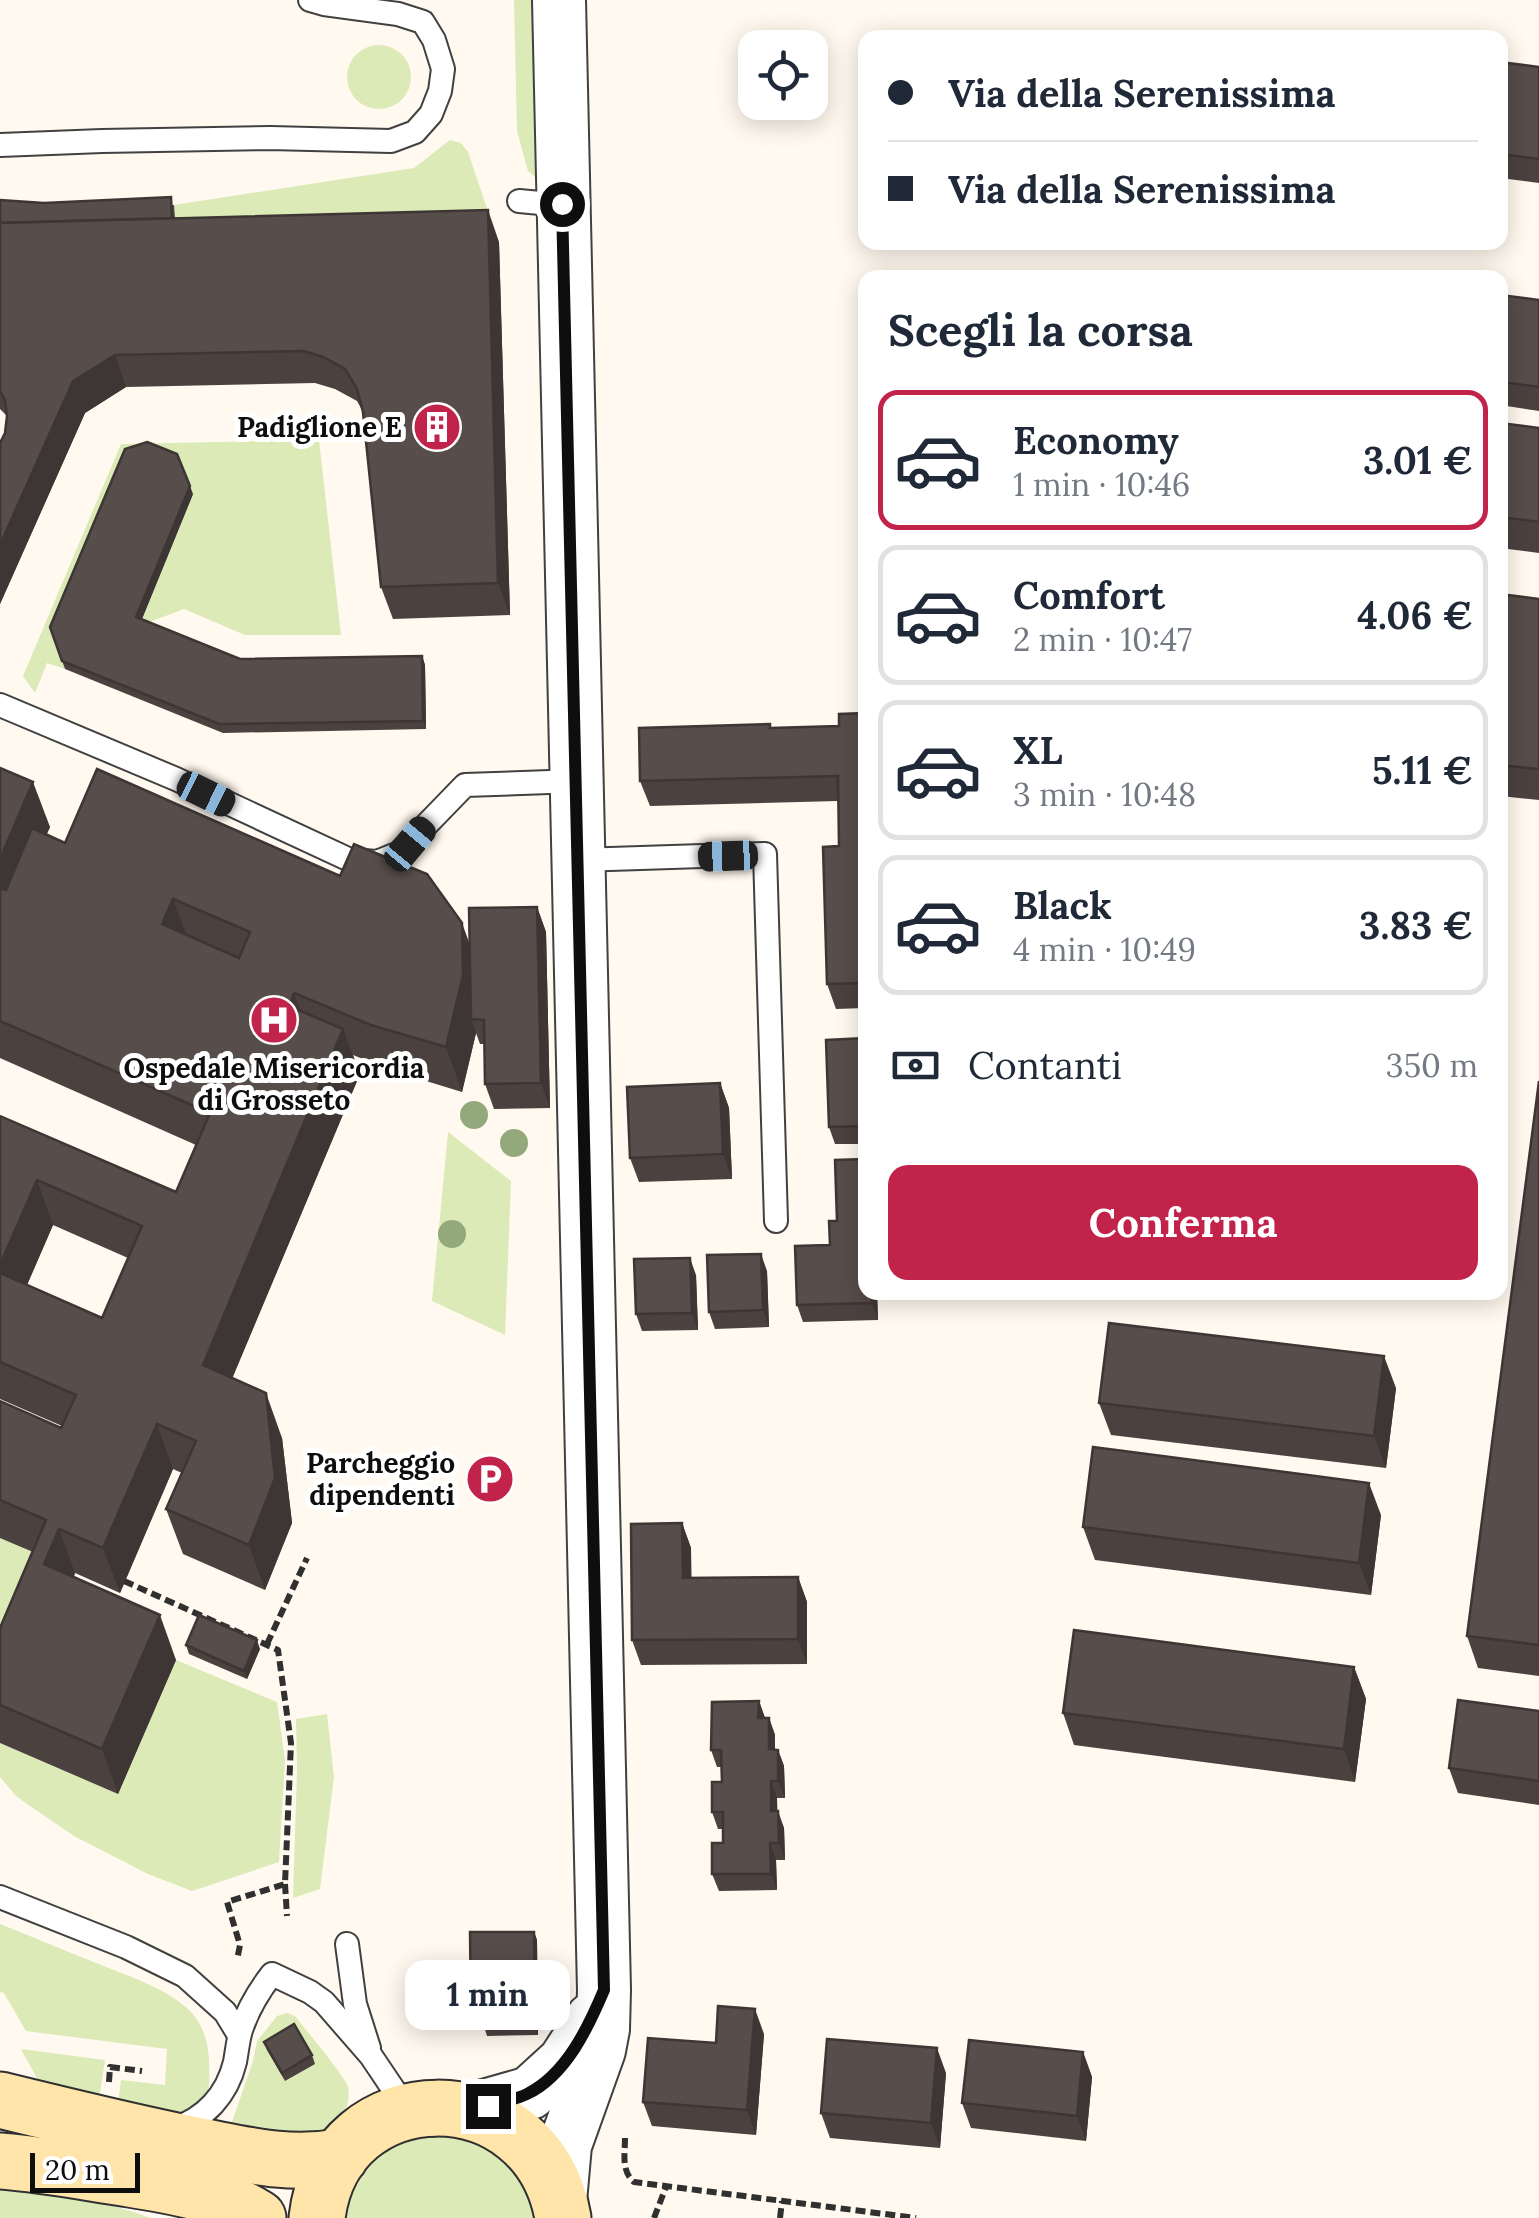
<!DOCTYPE html>
<html lang="it">
<head>
<meta charset="utf-8">
<style>
	:root { --surface:#fff; --page:#f2f2f3; --text:#1f2937; --muted:#747a83; --line:#e0e1e3; --accent:#c1234a }
	body { margin:0; font-family:Lora,serif; background:var(--page); color:var(--text); height:100vh; display:flex; flex-direction:column; font-size:38px; white-space:nowrap }
	* { box-sizing:border-box; margin:0 }
	p { font-size:32px; color:var(--muted) }
	.icon { flex:none; width:55px; height:55px; fill:none; stroke:currentColor; stroke-width:2; stroke-linecap:round; stroke-linejoin:round }
	.map { position:relative; flex:1; overflow:hidden }
	.sheet { position:absolute; left:858px; top:270px; width:650px; height:1030px; display:flex; flex-direction:column; background:var(--surface); border-radius:20px; box-shadow:0 5px 25px #0003 }
	.sheet>* { flex:none }
	.banner { position:absolute; left:858px; top:30px; width:650px; height:220px; border-radius:20px; box-shadow:0 5px 25px #0003; display:grid; align-content:center; height:220px; padding:0 30px; background:var(--surface) }
	.tools { position:absolute; left:738px; top:30px; display:grid; gap:20px }
	.tools a { display:grid; place-items:center; width:90px; height:90px; border-radius:20px; background:var(--surface); box-shadow:0 5px 25px #0003; font-size:50px }
	.scale { position:absolute; left:30px; bottom:25px; width:110px; box-sizing:border-box; padding-left:10px; border:5px solid #0e0e0e; border-top:0; font-size:28px; line-height:35px; white-space:nowrap; color:#0e0e0e; -webkit-text-stroke:8px #fff; paint-order:stroke }
	.end { position:absolute; width:45px; height:45px; margin:-22px; border:12px solid #0e0e0e; background:#fff; box-shadow:0 0 0 5px #fff }
	.from { border-radius:50% }
	.bubble { position:absolute; height:70px; border-radius:20px; background:var(--surface); box-shadow:0 5px 25px #0003; font-size:32px; font-weight:700; line-height:70px; text-align:center }
	.car { position:absolute; width:30px; height:60px; margin:-30px -15px; border-radius:12px; box-shadow:0 0 8px 2px #0007; background:linear-gradient(#222 24%,#8ab4d8 0 40%,#222 0 76%,#8ab4d8 0 86%,#222 0) }
	.banner b { display:flex; align-items:center; gap:35px; height:95px; font-size:38px }
	.banner b+b { border-top:2px solid var(--line) }
	.banner i { width:25px; height:25px; background:var(--text) }
	ul { padding:0; list-style:none }
	li { display:flex; align-items:center; gap:30px; height:140px; margin:0 20px 15px; padding:0 10px; border:5px solid var(--line); border-radius:20px }
	li div { flex:1 }
	li b { display:block; font-size:38px }
	li em { font-style:normal; font-weight:700 }
	li.on { border-color:var(--accent) }
	li>.icon { width:90px; height:90px; stroke-width:1.5 }
	h2 { padding:0 30px; font-size:45px; line-height:120px }
	.pay { display:flex; align-items:center; gap:25px; height:110px; padding:0 30px; font-size:38px }
	.pay p { margin-inline-start:auto }
	.cta { display:flex; gap:20px; margin-top:auto; padding:20px 30px }
	.cta a { flex:1; height:115px; border-radius:20px; background:var(--accent); color:#fff; font-size:40px; font-weight:700; line-height:115px; text-align:center }
	.map>svg:first-child { display:block }
</style>
</head>
<body>
<div class="map">
<svg width="1539" height="2218" viewBox="0 0 1539 2218">
	<rect width="100%" height="100%" fill="#fff9ef"/>
	<g fill="#dceab8">
		<path d="M514,0h24l4,183 -14,-12 -11,-40z"/>
		<circle cx="379" cy="77" r="32"/>
		<path d="M450,140l11,3 7,9 26,77 -318,3 -2,-27 240,-37z"/>
		<path d="M319,440l22,195h-96l-61,-26 -45,17 -86,10 12,33 -18,-6 -12,30 -12,-17 98,-232z"/>
		<path d="M448,1132l63,49 -6,154 -73,-34z"/>
		<path d="M0,1537l63,28 -63,145z"/>
		<path d="M176,1660l101,42 8,58 -6,102 -87,29 -44,-17 -74,-38 -57,-39 -17,-20v-34l118,51z"/>
		<path d="M327,1714l7,63 -14,112 -27,9 4,-128 -1,-51z"/>
		<path d="M0,1924c34,14 67,27 101,41 30,12 65,23 89,46 13,13 18,31 19,49 1,38 2,35 -29,56l-134,-21 -25,-46 84,11 -6,41 19,2 3,-23 44,5 2,-36 -141,-18 -22,-38 -4,-1z"/>
		<path d="M287,2013l8,3c10,13 50,60 53,71 3,17 -5,32 -15,44l-46,5 -56,-11 22,-64 4,-20 20,-25z"/>
		<path d="M444,2135l37,9 18,11 26,32 9,31h-190c10,-35 29,-69 67,-79 10,-3 22,-3 33,-4z"/>
		<path d="M0,2190c51,5 102,9 150,28h-150z"/>
	</g>
	<g fill="none" stroke-linecap="round" stroke-linejoin="round">
		<g stroke="#414141" stroke-width="26">
			<g id="service">
				<path d="M0,145l102,-4 168,-3 121,3 24,-9 16,-18 9,-23 3,-22 -9,-29 -11,-18 -25,-8 -74,-10 -14,-4"/>
				<path d="M519,201l43,4"/>
				<path d="M0,705l176,74 174,81 27,2 22,-9 66,-68 112,-4"/>
				<path d="M579,860l186,-6 11,367"/>
				<path d="M0,1897l126,50 59,29 40,36 14,23"/>
				<path d="M347,1944l8,60 14,44"/>
				<path d="M173,2129c32,-10 54,-34 62,-67 2,-11 3,-22 6,-32 7,-21 17,-38 31,-56l38,18 14,10 47,54 37,55"/>
			</g>
		</g>
		<g stroke="#414141" stroke-width="56">
			<g id="tertiary">
				<path d="M559,0l45,1990 -1,39 -4,21 -34,95 -5,56"/>
				<path d="M467,2111l63,-18 34,-31 28,-43"/>
			</g>
		</g>
		<g stroke="#303030" stroke-width="59">
			<g id="secondary">
				<path d="M0,2100c65,16 130,32 195,45 53,10 91,21 145,12"/>
				<path d="M0,2161c39,3 78,10 117,16 49,8 98,14 141,41"/>
				<path d="M317,2218c17,-146 221,-147 246,0"/>
			</g>
		</g>
		<g stroke="#303030" stroke-width="6" stroke-dasharray="10 5" stroke-linecap="butt">
			<path d="M124,1581l154,69 13,93 -6,141 -58,18 13,43 -3,15"/>
			<path d="M267,1644l40,-86"/>
			<path d="M285,1884l2,32"/>
			<path d="M109,2082l1,-15 32,4"/>
			<path d="M625,2138c0,16 -4,33 9,44l282,36"/>
			<path d="M654,2218l12,-31"/>
			<path d="M780,2218l2,-17"/>
		</g>
		<use href="#service" stroke="#fff" stroke-width="22"/>
		<use href="#tertiary" stroke="#fff" stroke-width="52"/>
		<use href="#secondary" stroke="#ffe5aa" stroke-width="55"/>
	</g>
	<g fill="#93a97c">
		<circle cx="474" cy="1115" r="14"/>
		<circle cx="514" cy="1143" r="14"/>
		<circle cx="452" cy="1234" r="14"/>
	</g>
	<g fill="#4b4240" fill-rule="evenodd">
		<path d="M1500,62l39,5v116l-39,-5z"/>
		<path d="M0,200l44,3 130,2 1,13 324,24 11,373 -117,4 -12,-32 -19,-177 -5,-9 -22,-12 -20,-6 -189,4 -41,26 -85,191v-161l5,-10 2,-17 -7,-7z"/>
		<path d="M1500,295l39,5v111l-39,-6z"/>
		<path d="M1500,423l39,5v125l-39,-5z"/>
		<path d="M193,494l-51,125 98,40 182,-3 3,9 1,64 -203,4 -158,-64 -15,-42z"/>
		<path d="M1500,594l39,5v201l-39,-4z"/>
		<path d="M865,713v295l-29,1 -9,-25 12,-138 -1,-45 -188,5 -10,-25 132,-53 67,-2z"/>
		<path d="M0,768l50,59 -4,8 19,8 404,101 68,-37 9,25 4,176 -56,1 -9,-25 -1,-40h-4l-4,-11 -14,59 -75,-23 -34,-14 7,19 -128,304 50,60 10,85 -27,67 -82,-36 -17,-45 16,-36 -9,-4 -53,124 -45,-20 -1,4 102,83 -58,134 -118,-51v-115l33,-76 -33,-14v-137l61,27 1,-2 -62,-27v-283l176,76 20,-47 -196,-87zM53,1225l75,33 -26,60 -75,-33z"/>
		<path d="M865,1038v106h-30l-6,-17z"/>
		<path d="M1539,1081v595l-61,-8 -11,-32z"/>
		<path d="M720,1083l9,25 3,71 -93,3 -9,-24z"/>
		<path d="M767,1271l2,56 -54,2 -6,-17z"/>
		<path d="M696,1275l2,55 -56,1 -6,-17z"/>
		<path d="M865,1292h12l1,28 -75,2 -6,-17z"/>
		<path d="M1396,1388l-10,80 -275,-33 -12,-32z"/>
		<path d="M1381,1515l-10,80 -276,-35 -12,-33z"/>
		<path d="M682,1523l9,25v30l107,-1 9,25v62l-166,1 -9,-25z"/>
		<path d="M186,1645l74,4 -13,30 -58,-25z"/>
		<path d="M1354,1667l12,32 -11,83 -281,-37 -11,-32z"/>
		<path d="M759,1701l6,17h4l6,17v14l3,1 6,16 1,32h-8v13l7,17 1,32h-9l1,30 -58,1 -7,-17 11,-31v-14h-5l-6,-17 10,-30v-15h-5l-6,-17z"/>
		<path d="M1539,1711v94l-81,-12 -9,-25z"/>
		<path d="M534,1932l3,8 1,95 -51,1 -4,-13h-9l-3,-8z"/>
		<path d="M764,2034l-8,101 -104,-9 -9,-24 73,-59z"/>
		<path d="M264,2042l48,13 3,9 -30,17 -18,-31z"/>
		<path d="M1083,2052l9,25 -6,64 -115,-13 -9,-25z"/>
		<path d="M946,2073l-6,75 -110,-10 -9,-25z"/>
	</g>
	<g fill="#3d3634">
		<path d="M488,210l11,32 11,373 -12,-32z"/>
		<path d="M115,355l11,32 -41,26 -85,191v-59l73,-164z"/>
		<path d="M190,486l3,8 -54,132 -3,-9z"/>
		<path d="M422,656l3,9 1,64 -3,-8z"/>
		<path d="M33,782l17,45 -44,101 -6,-16v-53z"/>
		<path d="M173,899l17,45 -28,-20z"/>
		<path d="M537,907l9,25 4,176 -9,-25z"/>
		<path d="M462,923l16,44 -7,52 5,14 -14,59 -16,-45z"/>
		<path d="M294,993l17,45 -22,-32z"/>
		<path d="M343,1029l17,45 -141,336 -16,-45z"/>
		<path d="M720,1083l9,25 3,71 -9,-25z"/>
		<path d="M37,1180l16,45 -40,92 -13,-37v-15z"/>
		<path d="M761,1254l6,17 2,56 -6,-17z"/>
		<path d="M690,1258l6,17 2,55 -6,-17z"/>
		<path d="M871,1292h6l1,28 -6,-17z"/>
		<path d="M1384,1356l12,32 -10,80 -12,-32z"/>
		<path d="M266,1393l16,45 10,85 -27,67 -16,-45z"/>
		<path d="M157,1424l16,45 -53,124 -17,-45z"/>
		<path d="M1369,1483l12,32 -10,80 -12,-32z"/>
		<path d="M682,1523l9,25 1,55 -9,-25z"/>
		<path d="M59,1529l16,44 -15,35 -16,-44z"/>
		<path d="M798,1577l9,25v62l-9,-25z"/>
		<path d="M160,1615l16,45 -58,134 -16,-45z"/>
		<path d="M257,1640l3,9 -13,30 -3,-8z"/>
		<path d="M1354,1667l12,32 -11,83 -11,-33z"/>
		<path d="M759,1701l6,17h-7z"/>
		<path d="M769,1718l6,17v31l-6,-17z"/>
		<path d="M778,1750l6,16 1,32 -7,-17z"/>
		<path d="M771,1781l6,17 1,30 -7,-17z"/>
		<path d="M778,1811l6,17 1,32 -6,-17z"/>
		<path d="M770,1843l6,17 1,30 -6,-16z"/>
		<path d="M534,1932l3,8 1,95 -3,-8z"/>
		<path d="M755,2009l9,25 -8,101 -9,-25z"/>
		<path d="M937,2048l9,25 -6,75 -9,-25z"/>
		<path d="M1083,2052l9,25 -6,64 -9,-25z"/>
	</g>
	<g fill="#574d4a" stroke="#3d3634" stroke-width="2.5" fill-rule="evenodd">
		<path d="M1500,62l39,5v92l-39,-5z"/>
		<path d="M171,197l1,21 -172,5v-23l44,3z"/>
		<path d="M488,210l10,373 -117,4 -18,-175 -6,-23 -12,-20 -22,-12 -19,-6 -189,4 -42,26 -73,164v-102l5,-10 2,-17 -2,-16 -5,-9v-168z"/>
		<path d="M1500,295l39,5v87l-39,-5z"/>
		<path d="M1500,423l39,5v94l-39,-5z"/>
		<path d="M147,442l30,12 13,32 -54,131 104,42 182,-3 1,65 -204,3 -157,-63 -12,-34 75,-178z"/>
		<path d="M1500,594l39,5v170l-39,-4z"/>
		<path d="M865,713v270l-38,1 -4,-137 16,-1 -1,-70 -198,5 -1,-53 131,-4v4l69,-2v-12z"/>
		<path d="M0,768l33,14 -33,77z"/>
		<path d="M97,769l243,107 14,-32 73,30 35,49 1,52 -17,72 -75,-22 -77,-32 -5,13 54,23 -140,336 63,28 9,85 -26,67 -83,-36 30,-68 -39,-17 -54,124 -44,-19 -15,35 116,51 -58,134 -102,-44v-77l46,-108 -46,-20v-99l61,27 15,-33 -76,-33v-89l102,45 40,-92 -105,-46 -37,85v-149l176,76 34,-79 -210,-92v-133l6,2 26,-62 33,15zM173,899l77,33 -11,26 -77,-34z"/>
		<path d="M537,907l4,176 -56,1 -1,-64 -13,-1 -2,-111z"/>
		<path d="M865,1038v88l-36,1 -3,-87z"/>
		<path d="M1539,1081v564l-72,-9z"/>
		<path d="M720,1083l3,71 -93,4 -3,-71z"/>
		<path d="M865,1159v133h6l1,11 -75,2 -2,-59 35,-1 -1,-24h8l-2,-61z"/>
		<path d="M761,1254l2,56 -54,2 -2,-57z"/>
		<path d="M690,1258l2,55 -56,1 -2,-55z"/>
		<path d="M1109,1323l275,33 -10,80 -275,-33z"/>
		<path d="M1093,1447l276,36 -10,80 -276,-36z"/>
		<path d="M682,1523l1,55 115,-1v62l-166,1 -1,-116z"/>
		<path d="M199,1615l58,25 -13,31 -58,-26z"/>
		<path d="M1074,1630l280,37 -10,82 -281,-36z"/>
		<path d="M1458,1700l81,11v70l-90,-13z"/>
		<path d="M759,1701l-1,17h11v31l9,1v31h-7v30h7l1,32h-9l1,31h-59v-31h11v-31h-11v-30h10l-1,-32h-10l1,-48z"/>
		<path d="M470,1932h64l1,95h-52l1,-12h-13z"/>
		<path d="M718,2006l37,3 -8,101 -104,-8 5,-64 68,5z"/>
		<path d="M294,2024l18,31 -30,18 -18,-31z"/>
		<path d="M827,2039l110,9 -6,75 -110,-10z"/>
		<path d="M969,2040l114,12 -6,64 -115,-13z"/>
	</g>
	<g fill="none" stroke-linecap="round" stroke-linejoin="round">
		<path stroke="#0e0e0e" stroke-width="12" d="M488,2106c13,-4 27,-6 39,-12 39,-19 61,-66 77,-104l-42,-1786"/>
	</g>
	<defs>
		<g id="building-disc" transform="scale(2.5)"><circle r="9.5" fill="#c1234a" stroke="#fff"/><path d="M-4-6H4V6H1V3H-1V6H-4ZM-2.5-4.3h1.7v1.8h-1.7ZM.8-4.3h1.7v1.8H.8ZM-2.5-1h1.7V.8h-1.7ZM.8-1h1.7V.8H.8Z" fill="#fff"/></g>
		<g id="hospital-disc" transform="scale(2.5)"><circle r="9.5" fill="#c1234a" stroke="#fff"/><path d="M-5-5h3v3.5h4V-5h3V5h-3V1.5h-4V5h-3Z" fill="#fff"/></g>
		<g id="parking-disc" transform="scale(2.5)"><circle r="9.5" fill="#c1234a" stroke="#fff"/><path d="M-3.5-5.5H1a3.5 3.5 0 0 1 0 7H-1V5.5H-3.5ZM-1-3.4V-.6H.8a1.4 1.4 0 0 0 0-2.8Z" fill="#fff"/></g>
	</defs>
	<g fill-rule="evenodd">
		<use href="#building-disc" x="437" y="427"/>
		<use href="#hospital-disc" x="274" y="1020"/>
		<use href="#parking-disc" x="490" y="1479"/>
	</g>
	<g text-anchor="middle" stroke-width="10" stroke-linejoin="round" paint-order="stroke">
		<g font-size="28" font-weight="bold" fill="#0e0e0e" stroke="#fff" text-anchor="end">
			<text x="402" y="437">Padiglione E</text>
			<text x="274" y="1078" text-anchor="middle">Ospedale Misericordia<tspan x="274" dy="32">di Grosseto</tspan></text>
			<text x="455" y="1473">Parcheggio<tspan x="455" dy="32">dipendenti</tspan></text>
		</g>
	</g>
</svg>
<div class="tools">
<a><svg class="icon" aria-label="locate" viewBox="0 0 24 24"><circle cx="12" cy="12" r="6"/><path d="M12 2v4M12 18v4M2 12h4M18 12h4"/></svg></a>
</div>
<div class="scale">20 m</div>
<i class="end from" style="left:562px;top:204px"></i>
<i class="end" style="left:488px;top:2106px"></i>
<div class="bubble" style="left:405px;top:1960px;width:165px">1 min</div>
<i class="car" style="left:206px;top:794px;rotate:116deg"></i>
<i class="car" style="left:410px;top:844px;rotate:40deg"></i>
<i class="car" style="left:728px;top:856px;rotate:268deg"></i>
<div class="banner">
<b><i class="from"></i>Via della Serenissima</b>
<b><i></i>Via della Serenissima</b>
</div>
<section class="sheet">
<h2>Scegli la corsa</h2>
<ul>
<li class="on"><svg class="icon" aria-label="car" viewBox="0 0 24 24"><path d="M5 17H2v-5l4-1 3-4h7l3 4 3 1v5h-3M9 17h6M6 11h13"/><circle cx="7" cy="17" r="2"/><circle cx="17" cy="17" r="2"/></svg><div><b>Economy</b><p>1 min · 10:46</p></div><em>3.01 €</em></li>
<li><svg class="icon" aria-label="car" viewBox="0 0 24 24"><path d="M5 17H2v-5l4-1 3-4h7l3 4 3 1v5h-3M9 17h6M6 11h13"/><circle cx="7" cy="17" r="2"/><circle cx="17" cy="17" r="2"/></svg><div><b>Comfort</b><p>2 min · 10:47</p></div><em>4.06 €</em></li>
<li><svg class="icon" aria-label="car" viewBox="0 0 24 24"><path d="M5 17H2v-5l4-1 3-4h7l3 4 3 1v5h-3M9 17h6M6 11h13"/><circle cx="7" cy="17" r="2"/><circle cx="17" cy="17" r="2"/></svg><div><b>XL</b><p>3 min · 10:48</p></div><em>5.11 €</em></li>
<li><svg class="icon" aria-label="car" viewBox="0 0 24 24"><path d="M5 17H2v-5l4-1 3-4h7l3 4 3 1v5h-3M9 17h6M6 11h13"/><circle cx="7" cy="17" r="2"/><circle cx="17" cy="17" r="2"/></svg><div><b>Black</b><p>4 min · 10:49</p></div><em>3.83 €</em></li>
</ul>
<div class="pay"><svg class="icon" aria-label="cash" viewBox="0 0 24 24"><path d="M3 7h18v10H3z"/><circle cx="12" cy="12" r="2"/></svg>Contanti<p>350 m</p></div>
<div class="cta"><a>Conferma</a></div>
</section>
</div>
</body>
</html>
